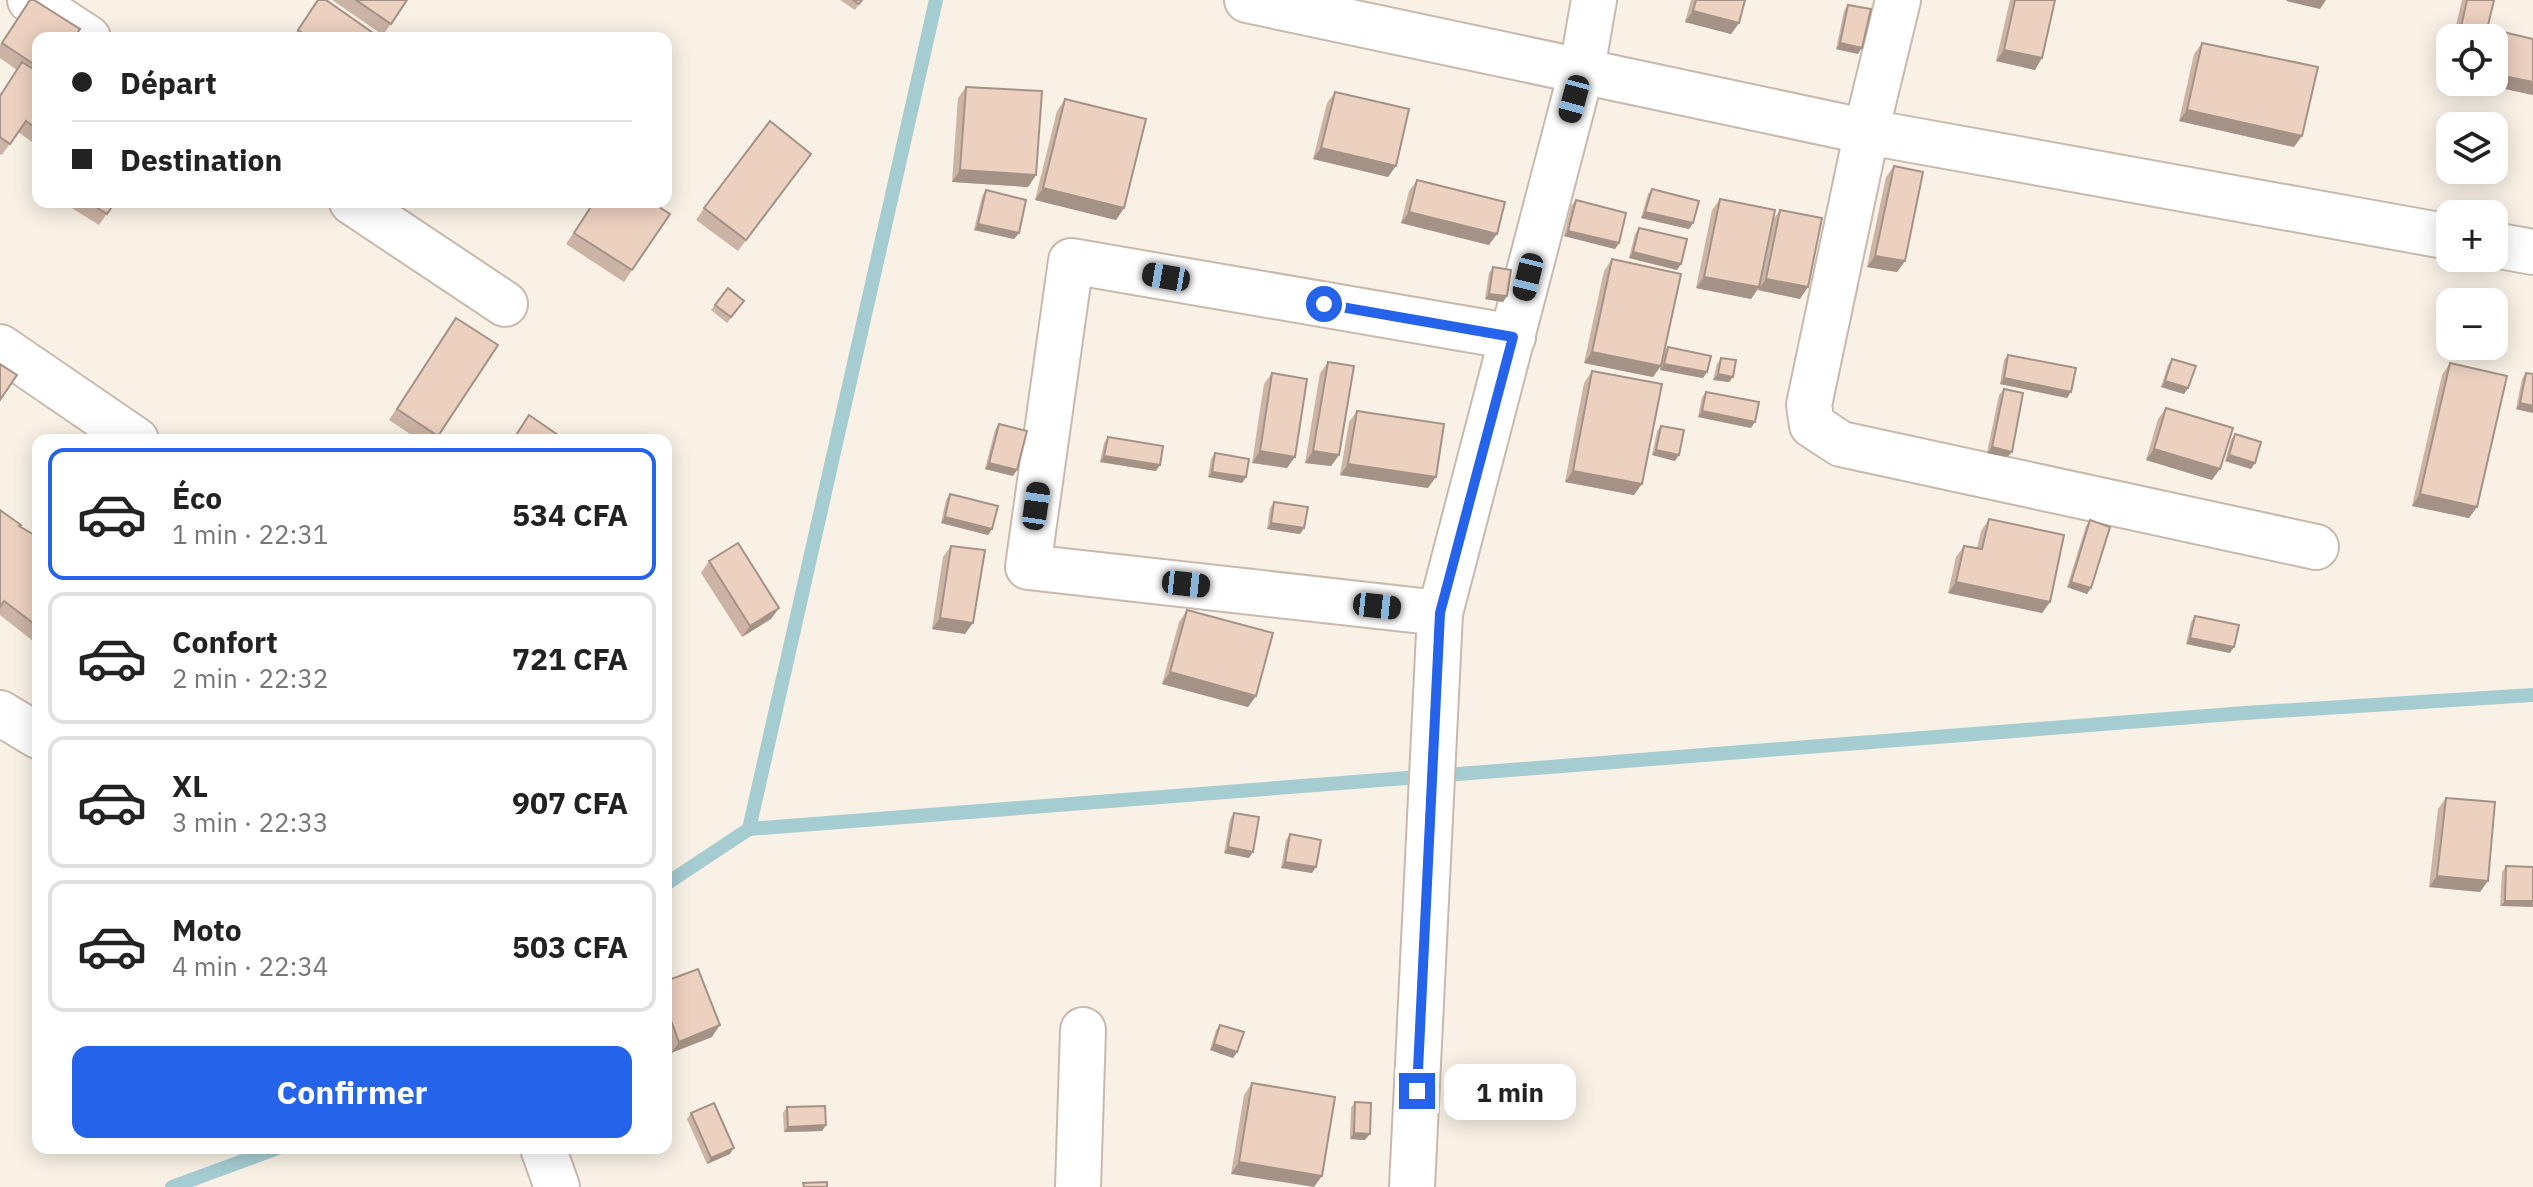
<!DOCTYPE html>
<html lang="fr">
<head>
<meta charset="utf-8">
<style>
	:root { --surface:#fff; --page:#f2f2f2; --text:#222; --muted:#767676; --line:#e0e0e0; --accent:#2563eb }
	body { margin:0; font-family:"IBM Plex Sans",sans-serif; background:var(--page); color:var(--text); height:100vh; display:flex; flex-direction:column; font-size:30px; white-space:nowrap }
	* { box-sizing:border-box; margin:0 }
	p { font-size:26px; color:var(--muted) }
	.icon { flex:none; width:44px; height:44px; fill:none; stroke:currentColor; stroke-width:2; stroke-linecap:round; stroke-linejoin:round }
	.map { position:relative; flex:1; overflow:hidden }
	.panel { position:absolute; left:32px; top:434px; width:640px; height:720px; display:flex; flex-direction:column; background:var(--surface); border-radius:16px; box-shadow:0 4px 20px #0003 }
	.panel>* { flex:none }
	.banner { position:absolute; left:32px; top:32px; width:640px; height:176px; border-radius:16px; box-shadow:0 4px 20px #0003; display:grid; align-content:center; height:176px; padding:0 40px; background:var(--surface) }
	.controls { position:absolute; left:2436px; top:24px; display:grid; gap:16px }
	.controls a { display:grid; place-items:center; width:72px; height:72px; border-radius:16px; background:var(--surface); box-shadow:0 4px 20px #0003; font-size:40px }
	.end { position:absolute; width:36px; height:36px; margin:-18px; border:10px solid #2563eb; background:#fff; box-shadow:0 0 0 4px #fff }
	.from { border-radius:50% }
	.bubble { position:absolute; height:56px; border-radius:16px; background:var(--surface); box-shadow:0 4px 20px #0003; font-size:26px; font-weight:700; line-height:56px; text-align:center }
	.car { position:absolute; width:24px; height:48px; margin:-24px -12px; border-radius:10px; box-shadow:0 0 6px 2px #0007; background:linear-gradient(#222 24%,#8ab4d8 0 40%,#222 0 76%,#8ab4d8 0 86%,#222 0) }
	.banner b { display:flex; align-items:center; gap:28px; height:76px; font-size:30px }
	.banner b+b { border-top:2px solid var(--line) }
	.banner i { width:20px; height:20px; background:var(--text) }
	ul { padding:14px 0 0; list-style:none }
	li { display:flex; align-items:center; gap:24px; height:132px; margin:0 16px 12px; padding:0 24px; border:4px solid var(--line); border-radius:16px }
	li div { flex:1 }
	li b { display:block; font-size:30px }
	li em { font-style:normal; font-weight:700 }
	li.selected { border-color:var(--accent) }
	li>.icon { width:72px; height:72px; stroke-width:1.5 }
	.cta { display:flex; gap:16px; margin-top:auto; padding:16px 40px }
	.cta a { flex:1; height:92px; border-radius:16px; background:var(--accent); color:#fff; font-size:32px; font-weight:700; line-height:92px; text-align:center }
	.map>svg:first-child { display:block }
</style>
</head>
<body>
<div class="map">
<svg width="2533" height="1187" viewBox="0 0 2533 1187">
	<rect width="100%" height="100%" fill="#f9f1e5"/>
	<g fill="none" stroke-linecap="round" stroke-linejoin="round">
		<g stroke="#a4ccd1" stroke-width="14">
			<path d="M749,829l1496,-116 288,-18"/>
			<path d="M666,884l83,-55 187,-829"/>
			<path d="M172,1187l106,-39"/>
		</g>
		<g stroke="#c9b9ad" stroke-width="48">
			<g id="minor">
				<path d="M30,0l58,38"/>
				<path d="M1247,0l621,132 582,105"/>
				<path d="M1898,0l-26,107 -63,298 3,20 29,19 475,103"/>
				<path d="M352,202l153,102"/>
				<path d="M2494,245l39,7"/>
				<path d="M0,347l136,93"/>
				<path d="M1440,613l-412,-46 43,-306 442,76"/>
				<path d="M0,713l38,23"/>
				<path d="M543,1148l14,39"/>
				<path d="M1078,1187l5,-157"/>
				<path d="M1412,1187l28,-574 142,-544 12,-69"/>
			</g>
		</g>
		<use href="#minor" stroke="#fff" stroke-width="44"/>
	</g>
	<g fill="#cbb3a5">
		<path d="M30,0l8,38v96l-6,8 -14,-10 -16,23 -2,-1v-59l17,-25 -17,-12v-13z"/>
		<path d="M318,0l56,38h-82z"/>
		<path d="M332,0h75l-24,35z"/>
		<path d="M840,0h22l-7,10z"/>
		<path d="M1691,0h54l-6,23 -8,11 -46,-12z"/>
		<path d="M2010,0h45l-20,70 -39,-9z"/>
		<path d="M2462,0h32l-9,38h-32z"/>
		<path d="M1848,5l10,49 -22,-5 8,-38z"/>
		<path d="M2499,31l34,8v56l-51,-11 1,-2h11v-43z"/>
		<path d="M2202,43l92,104 -115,-26 15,-67z"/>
		<path d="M966,87l70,88 -8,12 -76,-5 6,-84z"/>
		<path d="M1335,92l53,85 -75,-18 14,-56z"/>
		<path d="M1065,99l59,109 -8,12 -81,-20 22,-89z"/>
		<path d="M803,165l-65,86 -42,-31 8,-12z"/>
		<path d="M1894,166l11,95 -8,11 -30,-5 19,-90z"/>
		<path d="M1417,180l72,65 -88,-22 8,-32z"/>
		<path d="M1652,189l41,34 -4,6 -48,-11 7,-24z"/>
		<path d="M986,190l33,43 -5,6 -40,-9 8,-34z"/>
		<path d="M1720,199l53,21 7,-10 20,89 -42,-9v-1l-7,10 -55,-11 16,-78z"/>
		<path d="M1576,200l43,43 -4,6 -51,-13 7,-30z"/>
		<path d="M62,202h53l-16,23z"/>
		<path d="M594,202l76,12 -46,68 -58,-38z"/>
		<path d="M1639,228l42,36 -4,6 -48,-12 6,-24z"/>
		<path d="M1612,259l52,93 4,-5 35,31 -43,-8v-4l-7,11 -69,-14 20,-92z"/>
		<path d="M1493,267l14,29 -4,6 -18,-3 4,-26z"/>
		<path d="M728,288l16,13 -17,22 -16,-13z"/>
		<path d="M448,330l50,15 -62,95h-17l-30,-20z"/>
		<path d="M2008,355l59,43 -67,-14 4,-24z"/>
		<path d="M1721,358l12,19 -4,5 -16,-2 4,-16z"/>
		<path d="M2172,359l16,29 -4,6 -23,-7 7,-22z"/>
		<path d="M1328,362l11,93 -8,11 -26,-3 15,-90z"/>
		<path d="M2450,363l27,144 -8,11 -57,-12 30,-131z"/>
		<path d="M1592,371l42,124 -69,-13 19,-99z"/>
		<path d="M1272,373l15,95 -35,-5 12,-79z"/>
		<path d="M2526,373l7,40 -17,-4 6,-30z"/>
		<path d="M2004,389l8,63 -5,5 -20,-4 12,-58z"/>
		<path d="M1706,392l45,36 -53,-11 4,-20z"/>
		<path d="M2166,408l46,72 -66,-20 12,-41z"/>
		<path d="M1357,411l71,77 -88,-13 9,-53z"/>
		<path d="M999,424l14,52 -28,-7 10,-39z"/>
		<path d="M1661,426l14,35 -23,-6 5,-24z"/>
		<path d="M2235,434l20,29 -4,6 -26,-8 6,-21z"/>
		<path d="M1108,437l48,34 -56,-9 4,-19z"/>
		<path d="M1215,453l31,24 -4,6 -34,-6 3,-18z"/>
		<path d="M950,494l42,35 -4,6 -47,-12 5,-23z"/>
		<path d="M1274,502l30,26 -4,6 -33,-5 3,-21z"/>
		<path d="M0,510l19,16 19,11v108l-38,-30z"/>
		<path d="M1989,519l61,83 -8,11 -94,-20 8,-36 8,-11 13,2 4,-17z"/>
		<path d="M2090,520l-3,74 -20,-7 19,-61z"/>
		<path d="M951,546l14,88 -33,-5 11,-72z"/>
		<path d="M709,561l70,47 -8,11 -29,18 -41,-64z"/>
		<path d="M1187,610l69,86 -8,11 -86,-23 17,-62z"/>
		<path d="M2195,616l35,37 -44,-9 5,-22z"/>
		<path d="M2446,798l34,94 -51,-5 9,-78z"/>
		<path d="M1234,813l15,45 -25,-5 6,-34z"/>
		<path d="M1290,834l22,39 -31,-5 5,-28z"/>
		<path d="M2506,866l27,1 -33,39 2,-34z"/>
		<path d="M666,981l46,56 -41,16 -5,-14z"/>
		<path d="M1220,1025l17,27 -4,6 -23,-8 6,-20z"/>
		<path d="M1252,1083l83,14 -104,77 13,-79z"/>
		<path d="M1355,1102l10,38 -15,-1 1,-31z"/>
		<path d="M787,1107l39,18 -4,6 -38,1 -1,-19z"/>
		<path d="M691,1113l39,41 -23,10 -20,-45z"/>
	</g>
	<g fill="#a59286">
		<path d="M2287,0h39l-6,9 -34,-8z"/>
		<path d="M1693,11l46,12 -8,11 -46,-12z"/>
		<path d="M1840,43l22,5 -4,6 -22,-5z"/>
		<path d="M2004,50l38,8 -7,12 -39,-9z"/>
		<path d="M2494,74l39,8v13l-51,-11 2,-2h10z"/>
		<path d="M2187,110l115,26 -8,11 -115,-26z"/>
		<path d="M1321,148l75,18 -8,11 -75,-18z"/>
		<path d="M960,170l76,5 -8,12 -76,-5z"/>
		<path d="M1043,188l81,20 -8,12 -81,-20z"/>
		<path d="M1409,212l88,22 -8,11 -88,-22z"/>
		<path d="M1645,212l48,11 -4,6 -48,-11z"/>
		<path d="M978,224l41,9 -5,6 -40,-9z"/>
		<path d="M1568,231l51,12 -4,6 -51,-13z"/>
		<path d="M1633,252l48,12 -4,6 -48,-12z"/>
		<path d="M1875,256l30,5 -8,11 -30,-5z"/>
		<path d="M1704,277l55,10 -8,12 -55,-11z"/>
		<path d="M1766,279l42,8 -8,12 -42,-9z"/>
		<path d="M1489,294l18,2 -4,6 -18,-3z"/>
		<path d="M1592,352l69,14 -8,11 -69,-14z"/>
		<path d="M1664,364l43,8 -4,6 -43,-8z"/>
		<path d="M1718,374l15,3 -4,5 -16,-2z"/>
		<path d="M2004,378l67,14 -4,6 -67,-14z"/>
		<path d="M2165,381l23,7 -4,6 -23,-7z"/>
		<path d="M2520,403l13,3v7l-17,-4z"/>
		<path d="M1702,411l53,11 -4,6 -53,-11z"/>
		<path d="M1992,447l20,5 -5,5 -20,-4z"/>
		<path d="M2154,449l66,20 -8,11 -66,-20z"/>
		<path d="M1656,450l23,5 -4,6 -23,-6z"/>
		<path d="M1260,451l35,6 -8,11 -35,-5z"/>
		<path d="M1313,451l26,4 -8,11 -26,-3z"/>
		<path d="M2229,455l26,8 -4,6 -26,-8z"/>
		<path d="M1104,456l56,9 -4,6 -56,-9z"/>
		<path d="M989,463l28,7 -4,6 -28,-7z"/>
		<path d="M1348,464l88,13 -8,11 -88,-13z"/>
		<path d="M1573,471l69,13 -8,11 -69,-13z"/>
		<path d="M1212,472l34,5 -4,6 -34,-6z"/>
		<path d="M2420,494l57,13 -8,11 -57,-12z"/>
		<path d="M945,517l47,12 -4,6 -47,-12z"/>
		<path d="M1271,523l33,5 -4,6 -33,-5z"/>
		<path d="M1956,582l94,20 -8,11 -94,-20z"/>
		<path d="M2071,582l20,6 -4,6 -20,-7z"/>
		<path d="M779,608l-8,11 -29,18 8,-11z"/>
		<path d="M940,618l33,5 -8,11 -33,-5z"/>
		<path d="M2190,638l44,9 -4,6 -44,-9z"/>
		<path d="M1170,672l86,24 -8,11 -86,-23z"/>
		<path d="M1228,847l25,5 -4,6 -25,-5z"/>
		<path d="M1285,862l31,5 -4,6 -31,-5z"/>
		<path d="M2437,876l51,5 -8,11 -51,-5z"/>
		<path d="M2505,901h28v6l-33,-1z"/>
		<path d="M720,1025l-8,12 -41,16 8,-11z"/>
		<path d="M1214,1044l23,8 -4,6 -23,-8z"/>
		<path d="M826,1125l-4,6 -38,1 4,-5z"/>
		<path d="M1354,1133l16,1 -5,6 -15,-1z"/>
		<path d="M734,1148l-4,6 -23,10 4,-6z"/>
		<path d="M1239,1162l83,14 -8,11 -83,-13z"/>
	</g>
	<g fill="#ecd0c0" stroke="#a59286" stroke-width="2">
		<path d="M30,0h4l46,29 -6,9h-36v29l-36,-24z"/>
		<path d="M318,0h8l50,35 -2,3h-65l-11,-8z"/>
		<path d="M356,0h51l-16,24z"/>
		<path d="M853,0h9l-3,4z"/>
		<path d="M1696,0h49l-6,23 -46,-12z"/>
		<path d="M2015,0h40l-13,58 -38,-8z"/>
		<path d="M2467,0h27l-9,38h-16l-10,-2z"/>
		<path d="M1848,5l23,4 -9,39 -22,-5z"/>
		<path d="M2499,31l34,8v43l-39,-8v-18z"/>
		<path d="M2202,43l116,24 -16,69 -115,-26z"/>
		<path d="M22,62l16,10v58l-12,-9 -16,23 -10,-7v-41z"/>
		<path d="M966,87l76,4 -6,84 -76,-5z"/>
		<path d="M1335,92l74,17 -13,57 -75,-18z"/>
		<path d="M1065,99l81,20 -22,89 -81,-20z"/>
		<path d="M770,121l41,33 -65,86 -42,-32z"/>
		<path d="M1894,166l29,6 -18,89 -30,-5z"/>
		<path d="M1417,180l88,22 -8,32 -88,-22z"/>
		<path d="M1652,189l47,12 -6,22 -48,-11z"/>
		<path d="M986,190l40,10 -7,33 -41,-9z"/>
		<path d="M1720,199l55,11 -16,77 -55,-10z"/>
		<path d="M1576,200l50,13 -7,30 -51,-12z"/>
		<path d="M88,202h27l-8,12z"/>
		<path d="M594,202h57l19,12 -38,56 -58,-37z"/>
		<path d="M1780,210l42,8 -14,69 -42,-8z"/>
		<path d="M1639,228l48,11 -6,25 -48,-12z"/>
		<path d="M1612,259l69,15 -20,92 -69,-14z"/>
		<path d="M1493,267l18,3 -4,26 -18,-2z"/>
		<path d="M728,288l16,13 -13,16 -16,-12z"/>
		<path d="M456,318l42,27 -60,91 -41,-27z"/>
		<path d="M1668,347l43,9 -4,16 -43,-8z"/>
		<path d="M2008,355l68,13 -5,24 -67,-14z"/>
		<path d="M1721,358l15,2 -3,17 -15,-3z"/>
		<path d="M2172,359l24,7 -8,22 -23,-7z"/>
		<path d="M1328,362l26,4 -15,89 -26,-4z"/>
		<path d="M2450,363l57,13 -30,131 -57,-13z"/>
		<path d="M0,364l17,11 -17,25z"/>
		<path d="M1592,371l70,13 -20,100 -69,-13z"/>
		<path d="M1272,373l35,6 -12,78 -35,-6z"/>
		<path d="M2526,373l7,1v32l-13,-3z"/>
		<path d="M2004,389l19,4 -11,59 -20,-5z"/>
		<path d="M1706,392l53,10 -4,20 -53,-11z"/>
		<path d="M2166,408l67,20 -13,41 -66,-20z"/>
		<path d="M1357,411l87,13 -8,53 -88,-13z"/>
		<path d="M529,415l29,20 -3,5h-42z"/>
		<path d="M999,424l28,7 -10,39 -28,-7z"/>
		<path d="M1661,426l23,4 -5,25 -23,-5z"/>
		<path d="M2235,434l26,8 -6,21 -26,-8z"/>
		<path d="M1108,437l55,9 -3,19 -56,-9z"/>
		<path d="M1215,453l34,6 -3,18 -34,-5z"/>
		<path d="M950,494l48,12 -6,23 -47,-12z"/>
		<path d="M1274,502l34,5 -4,21 -33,-5z"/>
		<path d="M0,510l21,15 -2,1 19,11v90l-34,-26 -4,6z"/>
		<path d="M1989,519l75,16 -14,67 -94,-20 8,-36 18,3z"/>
		<path d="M2090,520l20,7 -19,61 -20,-6z"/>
		<path d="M738,543l41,65 -29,18 -41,-65z"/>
		<path d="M951,546l34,4 -12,73 -33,-5z"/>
		<path d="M1187,610l86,23 -17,63 -86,-24z"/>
		<path d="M2195,616l44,9 -5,22 -44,-9z"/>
		<path d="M2446,798l49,4 -7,79 -51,-5z"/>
		<path d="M1234,813l25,4 -6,35 -25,-5z"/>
		<path d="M1290,834l31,6 -5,27 -31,-5z"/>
		<path d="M2506,866l27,1v34h-28z"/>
		<path d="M698,969l22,56 -41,17 -13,-35v-26z"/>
		<path d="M1220,1025l24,7 -7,20 -23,-8z"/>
		<path d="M1252,1083l83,14 -13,79 -83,-14z"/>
		<path d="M1355,1102l16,1 -1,31 -16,-1z"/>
		<path d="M714,1103l20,45 -23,10 -20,-45z"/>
		<path d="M825,1106l1,19 -38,2 -1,-20z"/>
		<path d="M827,1182v5h-23l-1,-4z"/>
	</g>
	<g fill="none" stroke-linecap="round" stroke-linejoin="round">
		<path stroke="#2563eb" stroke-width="10" d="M1324,304l189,33 -73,276 -23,478"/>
	</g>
</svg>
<div class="controls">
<a><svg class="icon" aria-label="locate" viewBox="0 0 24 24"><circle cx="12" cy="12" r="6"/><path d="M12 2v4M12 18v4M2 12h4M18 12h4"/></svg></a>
<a><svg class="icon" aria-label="layers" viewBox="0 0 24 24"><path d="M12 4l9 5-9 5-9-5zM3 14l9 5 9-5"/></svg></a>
<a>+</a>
<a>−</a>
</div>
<i class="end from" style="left:1324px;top:304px"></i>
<i class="end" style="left:1417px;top:1091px"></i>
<div class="bubble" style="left:1444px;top:1064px;width:132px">1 min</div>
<i class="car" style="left:1574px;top:99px;rotate:195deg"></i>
<i class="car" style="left:1166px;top:277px;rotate:280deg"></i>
<i class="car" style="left:1528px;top:277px;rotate:194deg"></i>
<i class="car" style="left:1036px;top:506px;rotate:8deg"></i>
<i class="car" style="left:1186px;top:584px;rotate:96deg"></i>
<i class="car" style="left:1377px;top:606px;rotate:96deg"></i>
<div class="banner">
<b><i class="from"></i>Départ</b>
<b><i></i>Destination</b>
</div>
<section class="panel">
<ul>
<li class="selected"><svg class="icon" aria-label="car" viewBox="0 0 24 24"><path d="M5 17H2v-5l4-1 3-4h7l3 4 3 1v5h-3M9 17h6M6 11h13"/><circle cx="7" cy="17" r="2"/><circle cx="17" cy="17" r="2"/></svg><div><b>Éco</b><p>1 min · 22:31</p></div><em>534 CFA</em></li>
<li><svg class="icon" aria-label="car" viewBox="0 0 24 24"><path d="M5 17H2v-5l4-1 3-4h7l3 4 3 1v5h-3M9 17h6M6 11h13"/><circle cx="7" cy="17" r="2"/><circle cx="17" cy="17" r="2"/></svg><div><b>Confort</b><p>2 min · 22:32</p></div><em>721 CFA</em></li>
<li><svg class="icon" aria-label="car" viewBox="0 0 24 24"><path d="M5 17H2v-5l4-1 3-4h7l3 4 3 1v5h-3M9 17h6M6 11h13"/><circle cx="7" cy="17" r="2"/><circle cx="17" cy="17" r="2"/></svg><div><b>XL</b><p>3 min · 22:33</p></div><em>907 CFA</em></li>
<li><svg class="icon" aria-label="car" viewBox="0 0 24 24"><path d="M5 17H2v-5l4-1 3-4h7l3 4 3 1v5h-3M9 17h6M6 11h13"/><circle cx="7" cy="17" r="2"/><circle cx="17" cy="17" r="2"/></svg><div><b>Moto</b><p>4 min · 22:34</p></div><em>503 CFA</em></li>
</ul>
<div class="cta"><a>Confirmer</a></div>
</section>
</div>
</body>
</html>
